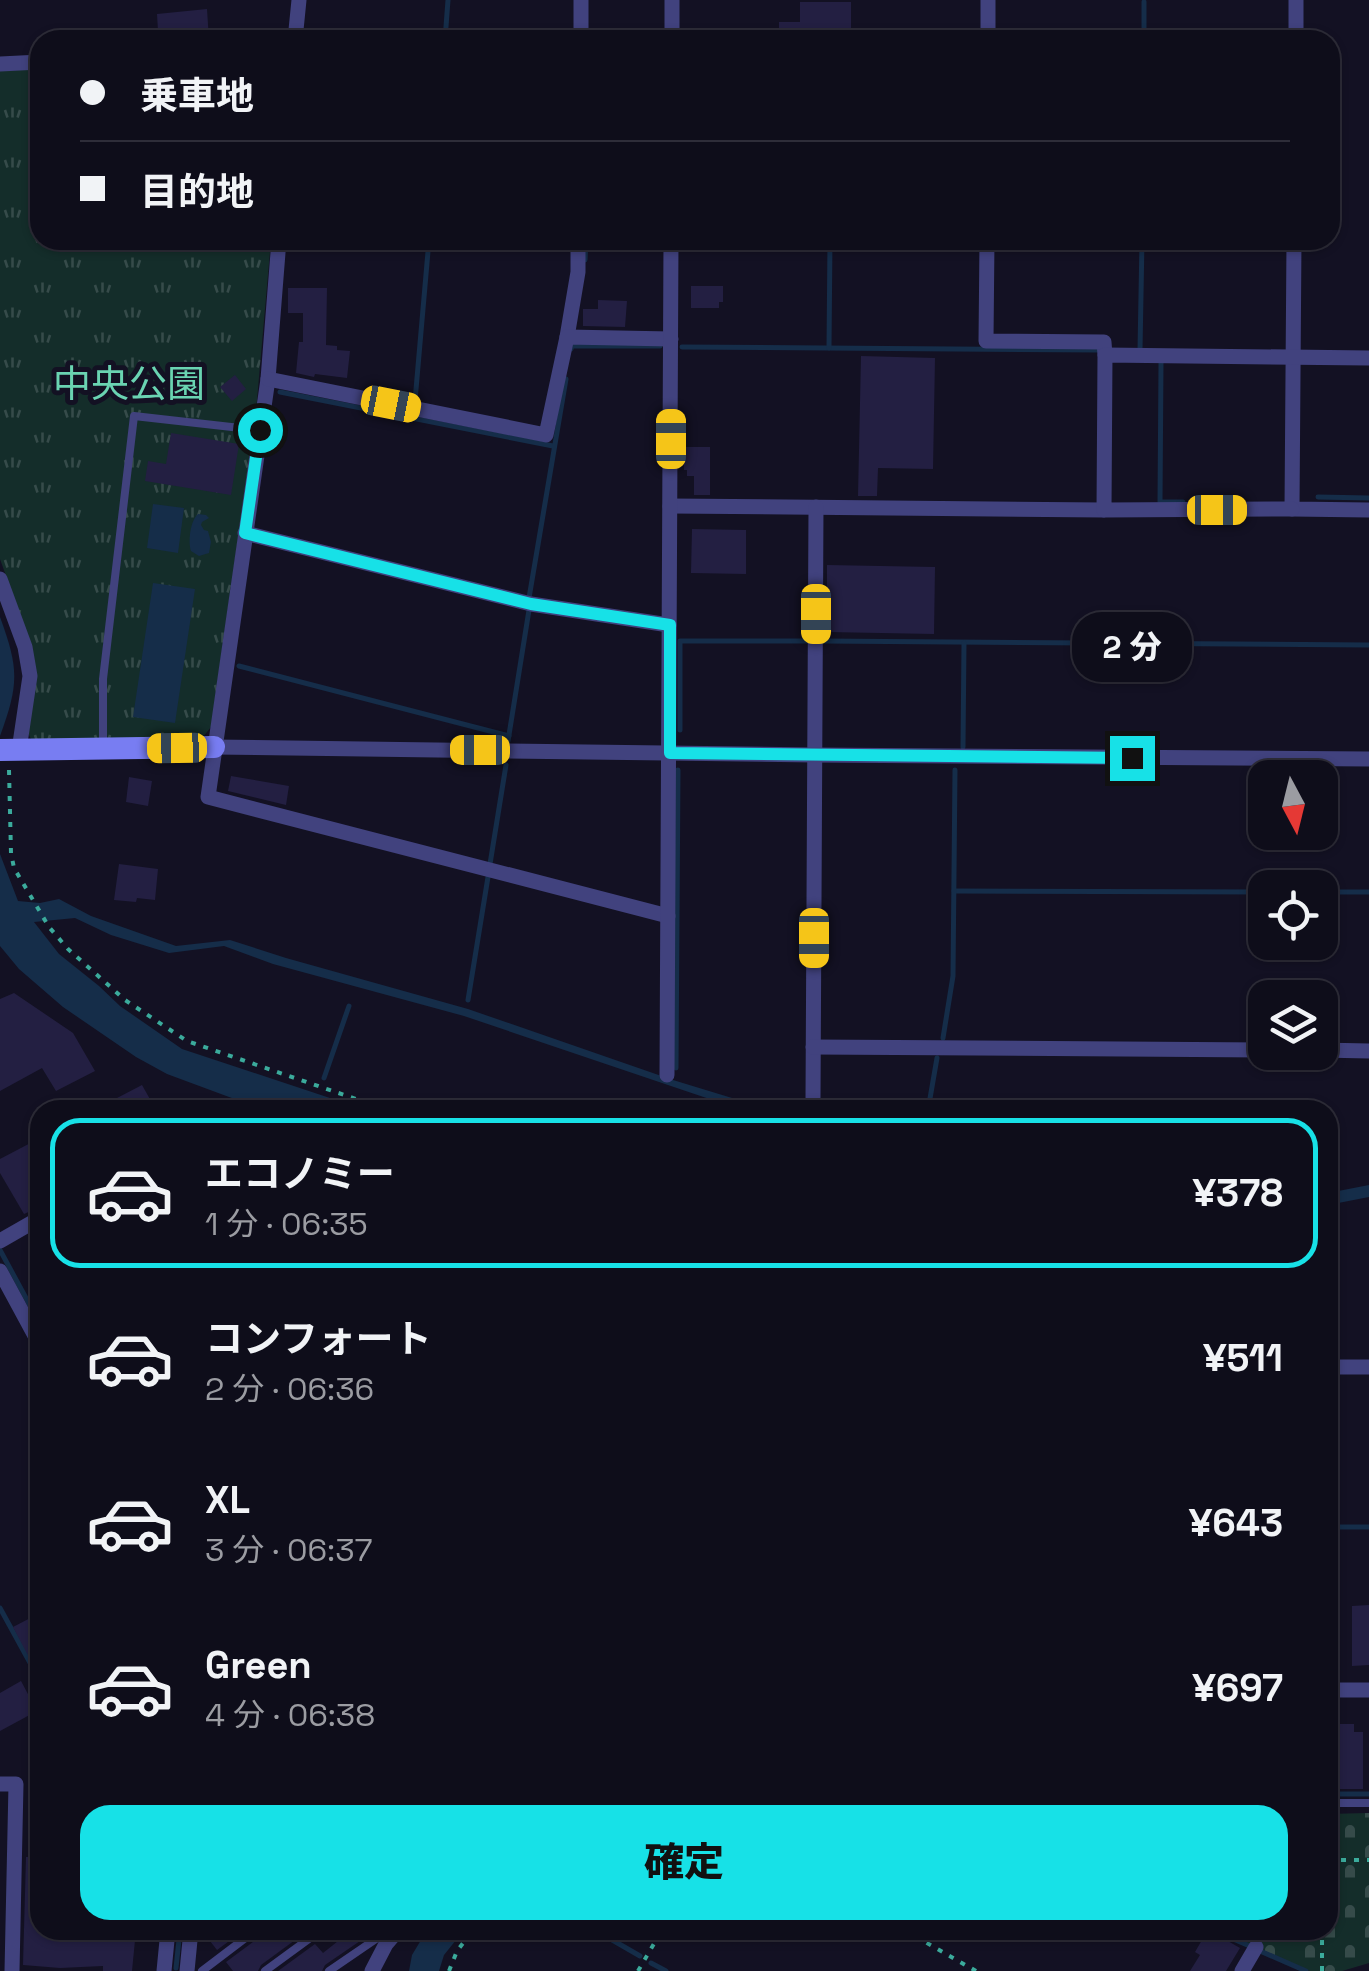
<!DOCTYPE html>
<html lang="ja">
<head>
<meta charset="utf-8">
<style>
	:root { --surface:#0e0d1a; --page:#171623; --text:#f1f3f6; --muted:#9b9ca2; --line:#2e2d39; --accent:#17e1e7 }
	body { margin:0; font-family:"Space Grotesk","Noto Sans JP",sans-serif; background:var(--page); color:var(--text); height:100vh; display:flex; flex-direction:column; font-size:38px; white-space:nowrap }
	* { box-sizing:border-box; margin:0 }
	p { font-size:32px; color:var(--muted) }
	.icon { flex:none; width:55px; height:55px; fill:none; stroke:currentColor; stroke-width:2; stroke-linecap:round; stroke-linejoin:round }
	.map { position:relative; flex:1; overflow:hidden }
	.drawer { position:absolute; left:30px; top:1100px; width:1308px; height:840px; display:flex; flex-direction:column; background:var(--surface); border-radius:30px; box-shadow:0 2px 8px #0004,0 0 0 2px var(--line) }
	.drawer>* { flex:none }
	.top-card { position:absolute; left:30px; top:30px; width:1310px; height:220px; border-radius:30px; box-shadow:0 2px 8px #0004,0 0 0 2px var(--line); display:grid; align-content:center; height:220px; padding:0 50px; background:var(--surface) }
	.needle { width:65px; rotate:173deg }
	.controls { position:absolute; left:1248px; top:760px; display:grid; gap:20px }
	.controls a { display:grid; place-items:center; width:90px; height:90px; border-radius:20px; background:var(--surface); box-shadow:0 2px 8px #0004,0 0 0 2px var(--line); font-size:50px }
	.end { position:absolute; width:45px; height:45px; margin:-22px; border:12px solid #17e1e7; background:#111; box-shadow:0 0 0 5px #111 }
	.from { border-radius:50% }
	.bubble { position:absolute; height:70px; border-radius:30px; background:var(--surface); box-shadow:0 2px 8px #0004,0 0 0 2px var(--line); font-size:32px; font-weight:800; line-height:70px; text-align:center }
	.car { position:absolute; width:30px; height:60px; margin:-30px -15px; border-radius:12px; box-shadow:0 0 8px 2px #0007; background:linear-gradient(#f5c518 24%,#345 0 40%,#f5c518 0 76%,#345 0 86%,#f5c518 0) }
	.top-card b { display:flex; align-items:center; gap:35px; height:95px; font-size:38px }
	.top-card b+b { border-top:2px solid var(--line) }
	.top-card i { width:25px; height:25px; background:var(--text) }
	ul { padding:18px 0 0; list-style:none }
	li { display:flex; align-items:center; gap:30px; height:150px; margin:0 20px 15px; padding:0 30px; border:5px solid transparent; border-radius:30px }
	li div { flex:1 }
	li b { display:block; font-size:38px }
	li em { font-style:normal; font-weight:800 }
	li.selected { border-color:var(--accent) }
	li>.icon { width:90px; height:90px; stroke-width:1.5 }
	.button { display:flex; gap:20px; margin-top:auto; padding:20px 50px }
	.button a { flex:1; height:115px; border-radius:30px; background:var(--accent); color:#111; font-size:40px; font-weight:800; line-height:115px; text-align:center }
	.map>svg:first-child { display:block }
</style>
</head>
<body>
<div class="map">
<svg width="1369" height="1971" viewBox="0 0 1369 1971">
	<defs>
		<pattern id="cemetery-stones" width="16" height="16" patternUnits="userSpaceOnUse" patternTransform="scale(2.5)"><rect width="16" height="16" fill="#142d2a"/><path d="M2 7V4a2 2 0 0 1 4 0v3zM10 15v-3a2 2 0 0 1 4 0v3z" fill="#364b4a"/></pattern>
		<pattern id="park-tufts" width="24" height="20" patternUnits="userSpaceOnUse" patternTransform="scale(2.5)"><rect width="24" height="20" fill="#142d2a"/><path d="M3 7l-1-3M5 7V3M7 7l1-3M15 17l-1-3M17 17v-4M19 17l1-3" fill="none" stroke="#364b4a"/></pattern>
	</defs>
	<rect width="100%" height="100%" fill="#131123"/>
	<path fill="url(#cemetery-stones)" d="M1369,1813v150l-27,8h-32l-93,-41h111v-116z"/>
	<path fill="url(#park-tufts)" d="M40,69v171h231l-15,171 -45,316 -9,11 -171,1 -3,-6 3,-88 -31,-86v-488z"/>
	<g fill="#152d49">
		<path d="M153,504l31,4 -6,45 -31,-5z"/>
		<path d="M198,514l8,1 3,3 -7,4 -1,3 3,5 4,1 3,11 -2,11 -10,3 -8,-5c-3,-9 -1,-30 7,-37z"/>
		<path d="M153,583l42,6 -20,134 -42,-6z"/>
		<path d="M0,617c19,52 19,67 0,119z"/>
		<path d="M0,854l18,47 22,2 19,-4 32,17 85,30 54,-6 56,18 182,51 205,71 98,30h-29l-278,-94 -191,-52 -49,-18 -55,7 -58,-18 -36,-17 -41,4 25,32 40,32 21,20 62,43 184,61h-102l-97,-36 -31,-17 -73,-50 -44,-38 -19,-23z"/>
		<path d="M1369,1185v12l-41,8v-12z"/>
		<path d="M427,1930h37l-20,25 -5,16h-30l3,-16z"/>
	</g>
	<g fill="none" stroke-linecap="round" stroke-linejoin="round">
		<g stroke="#152d49" stroke-width="5">
			<path d="M445,40l3,-40"/>
			<path d="M831,40l1,-17"/>
			<path d="M1144,40v-38"/>
			<path d="M585,260l1,-20"/>
			<path d="M682,347l418,3"/>
			<path d="M829,348l1,-108"/>
			<path d="M571,349l1,-3h88"/>
			<path d="M1140,350l2,-110"/>
			<path d="M1161,363l-1,139h23"/>
			<path d="M280,392l273,54"/>
			<path d="M415,401l14,-161"/>
			<path d="M1318,497l51,1"/>
			<path d="M529,598l37,-219"/>
			<path d="M822,641l547,4"/>
			<path d="M239,666l270,70"/>
			<path d="M680,730v-89h130"/>
			<path d="M508,741l21,-131"/>
			<path d="M963,747l1,-104"/>
			<path d="M490,864l16,-99"/>
			<path d="M954,891l311,1"/>
			<path d="M1320,892h49"/>
			<path d="M468,1000l20,-123"/>
			<path d="M943,1038l10,-62 2,-206"/>
			<path d="M676,1068l2,-298"/>
			<path d="M324,1078l25,-72"/>
			<path d="M928,1110l9,-52"/>
			<path d="M0,1250l40,74"/>
			<path d="M1328,1527h41"/>
			<path d="M0,1608l40,73"/>
			<path d="M1328,1794h41"/>
			<path d="M595,1930l45,26"/>
			<path d="M1212,1930l40,17"/>
			<path d="M1260,1951l46,20"/>
			<path d="M651,1963l15,8"/>
			<path d="M176,1968l4,-38"/>
		</g>
	</g>
	<g fill="#231f42">
		<path d="M800,2h51v38h-15v-11h-32v10h-25v-17h21z"/>
		<path d="M207,9l2,31h-16l-1,-6 -22,2 -1,-6 -11,1 -1,-17z"/>
		<path d="M691,286h32v16h-4v6h-28z"/>
		<path d="M288,288h39l-1,57 11,1v4l13,1 -3,27 -32,-4 -1,3 -18,-4 3,-31h4v-29h-15z"/>
		<path d="M598,300l29,1 -2,26 -42,-1v-17h15z"/>
		<path d="M861,356l74,2 -2,111 -55,-1 -1,28h-19z"/>
		<path d="M235,375l11,14 -14,12 -12,-14z"/>
		<path d="M171,433l68,11 -8,51 -86,-14 3,-20 18,3z"/>
		<path d="M684,447h26v48h-16v-19h-7v-6h-3z"/>
		<path d="M692,529l54,1v44l-55,-1z"/>
		<path d="M827,565l108,2 -1,67 -107,-2z"/>
		<path d="M231,776l58,10 -3,19 -58,-14z"/>
		<path d="M129,777l23,4 -4,25 -22,-4z"/>
		<path d="M119,864l39,5 -3,31 -18,-2 -1,4 -22,-2z"/>
		<path d="M14,993l59,40 22,38 -39,20 -14,-23 -42,23v-92z"/>
		<path d="M142,1085l14,25h-62z"/>
		<path d="M40,1138v69l-16,7 -24,-41v-14z"/>
		<path d="M1369,1605v60l-17,1v-60z"/>
		<path d="M40,1613v65l-27,-51z"/>
		<path d="M21,1681l16,30 -37,20v-38z"/>
		<path d="M1328,1724h26v8h9v57h-35z"/>
		<path d="M26,1857h14v73h96l-4,41h-29v-5l-43,2 -37,-3z"/>
		<path d="M224,1930h20l-27,20 -7,-9z"/>
		<path d="M263,1930l43,2 -45,33 -3,6h-25l-7,-9 35,-26z"/>
		<path d="M352,1930h24l-51,35 -3,6h-44l37,-27 8,9z"/>
		<path d="M1206,1933l6,3 2,-3 26,15 -14,23h-36l10,-16 -5,-3z"/>
	</g>
	<g fill="none" stroke-linecap="round" stroke-linejoin="round">
		<g stroke="#3bab9c" stroke-width="4" stroke-dasharray="5 8" stroke-linecap="butt">
			<path d="M9,770l2,83 3,15 35,59 19,22 57,51 62,41 201,69"/>
			<path d="M1328,1860h41"/>
			<path d="M904,1930l72,41"/>
			<path d="M449,1971l8,-20 16,-21"/>
			<path d="M638,1971l24,-41"/>
			<path d="M1322,1971v-41"/>
		</g>
		<g stroke="#41427e" stroke-width="8">
			<path d="M103,745v-66l31,-263 125,14"/>
			<path d="M1328,1803h41"/>
			<path d="M1256,1930v17"/>
			<path d="M202,1971l54,-41"/>
			<path d="M265,1971l56,-41"/>
			<path d="M329,1971l60,-41"/>
		</g>
		<g stroke="#41427e" stroke-width="15">
			<path d="M295,40l4,-40"/>
			<path d="M581,40v-40"/>
			<path d="M672,40v-40"/>
			<path d="M988,40v-40"/>
			<path d="M1296,40v-40"/>
			<path d="M0,64l40,-2"/>
			<path d="M279,240l-11,139 -60,418 460,119"/>
			<path d="M987,240l-1,101 118,1 1,13"/>
			<path d="M1294,240l-2,269 77,1"/>
			<path d="M567,337l11,-65v-32"/>
			<path d="M268,379l278,56 21,-98 104,2"/>
			<path d="M670,506l434,4"/>
			<path d="M816,507l-3,592 4,11"/>
			<path d="M1292,509l-188,1 1,-155 264,3"/>
			<path d="M245,533l286,71 138,21"/>
			<path d="M0,579l25,68 5,29 -11,74"/>
			<path d="M214,747l601,8 554,4"/>
			<path d="M813,1047l452,3"/>
			<path d="M1320,1050l49,1"/>
			<path d="M667,1075l4,-835"/>
			<path d="M0,1241l40,-23"/>
			<path d="M0,1271l40,74"/>
			<path d="M1328,1367h41"/>
			<path d="M1328,1690h41"/>
			<path d="M0,1784h16l-4,187"/>
			<path d="M164,1971l4,-41"/>
			<path d="M187,1971l4,-41"/>
			<path d="M372,1971l14,-27 12,-14"/>
			<path d="M1242,1971l14,-24"/>
		</g>
		<path stroke="#787df2" stroke-width="22" d="M0,750l214,-3"/>
	</g>
	<g fill="none" stroke-linecap="round" stroke-linejoin="round">
		<path stroke="#17e1e7" stroke-width="12" d="M260,430l-15,103 286,71 139,21v128l462,5"/>
	</g>
	<g text-anchor="middle" stroke-width="10" stroke-linejoin="round" paint-order="stroke">
		<g font-size="38" fill="#6ad4b2" stroke="#131123">
			<text x="129" y="397">中央公園</text>
		</g>
	</g>
</svg>
<div class="controls">
<a><svg class="needle" viewBox="-14 -14 28 28"><path d="M0-13l5 13h-10z" fill="#e53935"/><path d="M0 13l5-13h-10z" fill="#9b9ca2"/></svg></a>
<a><svg class="icon" aria-label="locate" viewBox="0 0 24 24"><circle cx="12" cy="12" r="6"/><path d="M12 2v4M12 18v4M2 12h4M18 12h4"/></svg></a>
<a><svg class="icon" aria-label="layers" viewBox="0 0 24 24"><path d="M12 4l9 5-9 5-9-5zM3 14l9 5 9-5"/></svg></a>
</div>
<i class="end from" style="left:260px;top:430px"></i>
<i class="end" style="left:1132px;top:758px"></i>
<div class="bubble" style="left:1072px;top:612px;width:120px">2 分</div>
<i class="car" style="left:391px;top:404px;rotate:101deg"></i>
<i class="car" style="left:671px;top:439px;rotate:0deg"></i>
<i class="car" style="left:1217px;top:510px;rotate:90deg"></i>
<i class="car" style="left:816px;top:614px;rotate:180deg"></i>
<i class="car" style="left:177px;top:748px;rotate:269deg"></i>
<i class="car" style="left:480px;top:750px;rotate:270deg"></i>
<i class="car" style="left:814px;top:938px;rotate:180deg"></i>
<div class="top-card">
<b><i class="from"></i>乗車地</b>
<b><i></i>目的地</b>
</div>
<section class="drawer">
<ul>
<li class="selected"><svg class="icon" aria-label="car" viewBox="0 0 24 24"><path d="M5 17H2v-5l4-1 3-4h7l3 4 3 1v5h-3M9 17h6M6 11h13"/><circle cx="7" cy="17" r="2"/><circle cx="17" cy="17" r="2"/></svg><div><b>エコノミー</b><p>1 分 · 06:35</p></div><em>¥378</em></li>
<li><svg class="icon" aria-label="car" viewBox="0 0 24 24"><path d="M5 17H2v-5l4-1 3-4h7l3 4 3 1v5h-3M9 17h6M6 11h13"/><circle cx="7" cy="17" r="2"/><circle cx="17" cy="17" r="2"/></svg><div><b>コンフォート</b><p>2 分 · 06:36</p></div><em>¥511</em></li>
<li><svg class="icon" aria-label="car" viewBox="0 0 24 24"><path d="M5 17H2v-5l4-1 3-4h7l3 4 3 1v5h-3M9 17h6M6 11h13"/><circle cx="7" cy="17" r="2"/><circle cx="17" cy="17" r="2"/></svg><div><b>XL</b><p>3 分 · 06:37</p></div><em>¥643</em></li>
<li><svg class="icon" aria-label="car" viewBox="0 0 24 24"><path d="M5 17H2v-5l4-1 3-4h7l3 4 3 1v5h-3M9 17h6M6 11h13"/><circle cx="7" cy="17" r="2"/><circle cx="17" cy="17" r="2"/></svg><div><b>Green</b><p>4 分 · 06:38</p></div><em>¥697</em></li>
</ul>
<div class="button"><a>確定</a></div>
</section>
</div>
</body>
</html>
